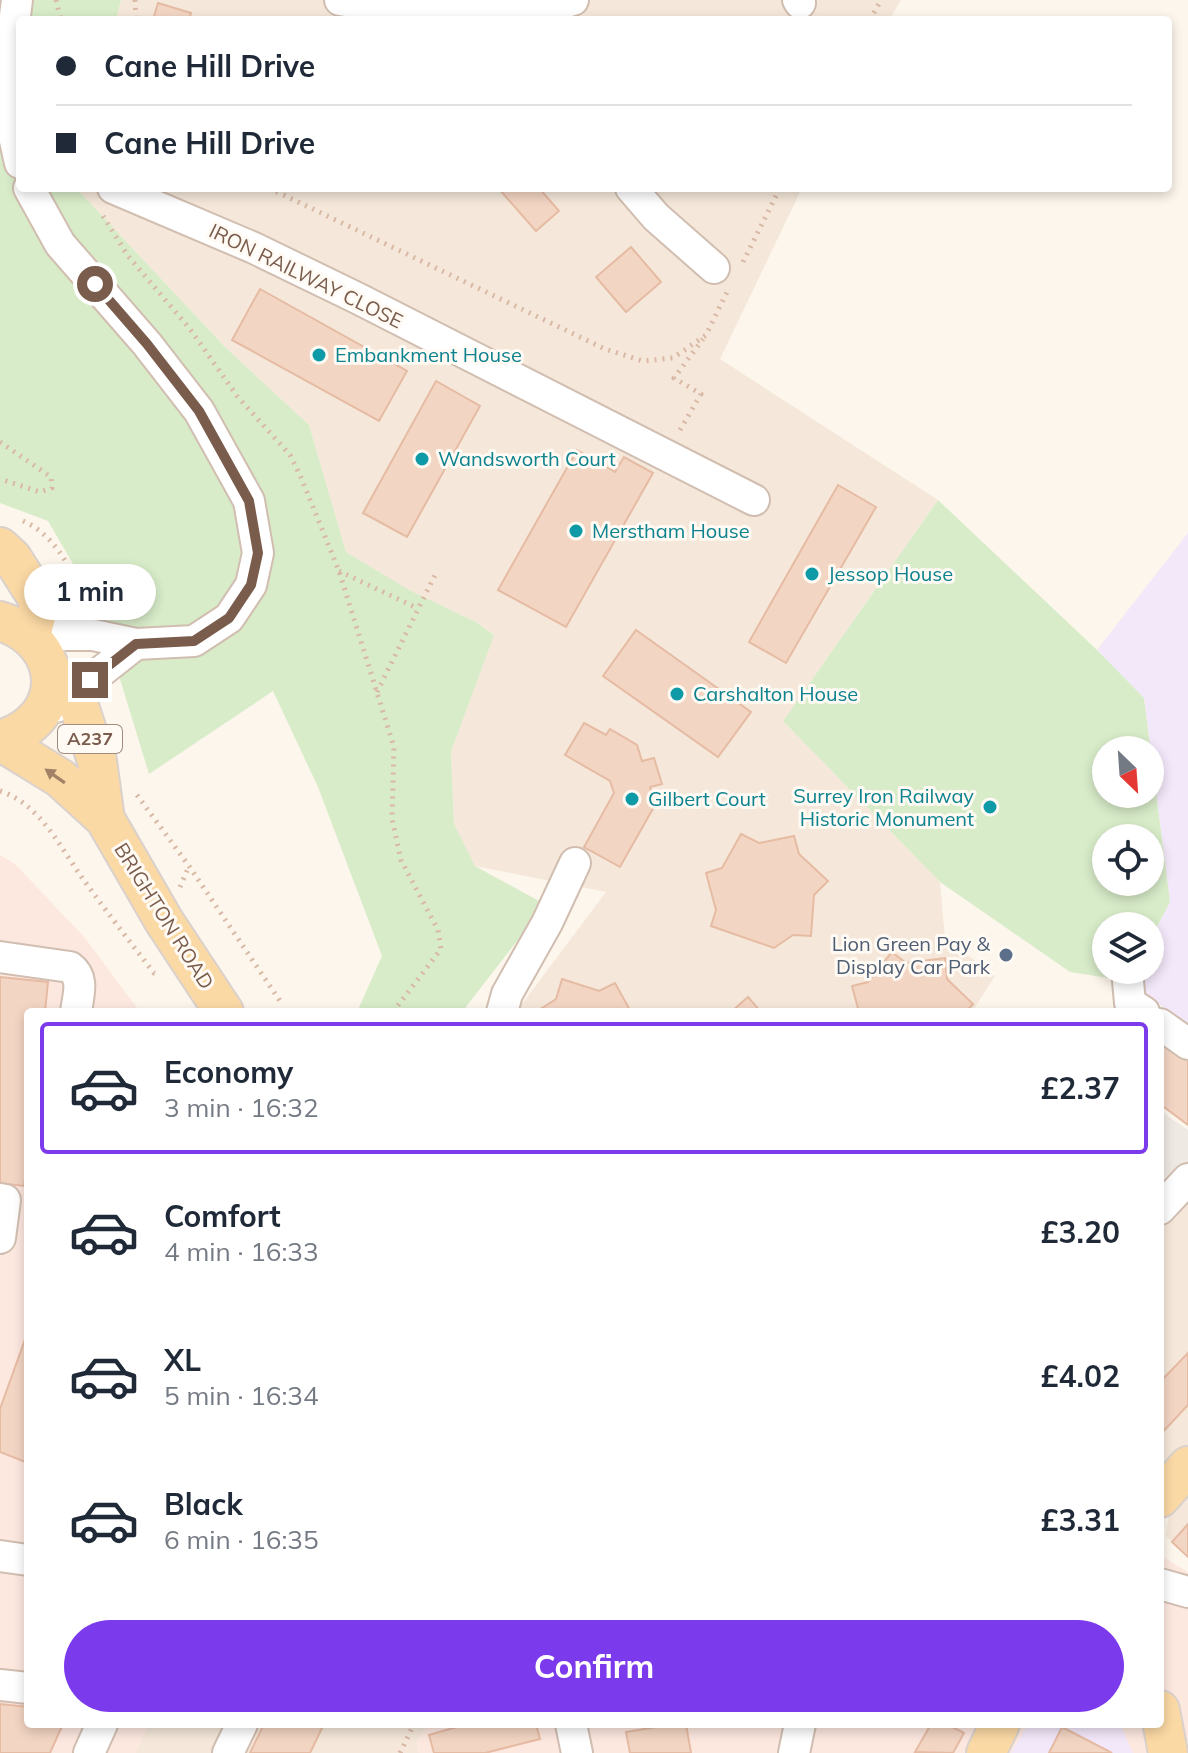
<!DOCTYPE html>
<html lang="en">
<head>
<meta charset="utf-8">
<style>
	:root { --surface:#fff; --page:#f6f6f7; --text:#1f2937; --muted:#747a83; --line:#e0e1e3; --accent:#7c3aed }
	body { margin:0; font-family:Mulish,sans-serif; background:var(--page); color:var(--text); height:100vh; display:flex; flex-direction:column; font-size:30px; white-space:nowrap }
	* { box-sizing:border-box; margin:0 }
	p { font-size:26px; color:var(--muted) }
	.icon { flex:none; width:44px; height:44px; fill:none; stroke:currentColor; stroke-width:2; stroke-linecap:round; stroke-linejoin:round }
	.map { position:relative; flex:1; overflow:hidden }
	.drawer { position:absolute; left:24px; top:1008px; width:1140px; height:720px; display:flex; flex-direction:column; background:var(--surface); border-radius:8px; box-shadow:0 4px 12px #0003 }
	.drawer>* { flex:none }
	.banner { position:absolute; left:16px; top:16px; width:1156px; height:176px; border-radius:8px; box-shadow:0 4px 12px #0003; display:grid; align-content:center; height:176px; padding:0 40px; background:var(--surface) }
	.needle { width:52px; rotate:155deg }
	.fabs { position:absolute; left:1092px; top:736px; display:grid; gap:16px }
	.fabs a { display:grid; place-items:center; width:72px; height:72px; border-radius:50%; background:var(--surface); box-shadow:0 4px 12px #0003; font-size:40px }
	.end { position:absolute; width:36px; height:36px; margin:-18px; border:10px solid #7a5c4d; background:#fff; box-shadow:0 0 0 4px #fff }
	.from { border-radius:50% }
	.bubble { position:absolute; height:56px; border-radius:28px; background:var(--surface); box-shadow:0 4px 12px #0003; font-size:26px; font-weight:700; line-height:56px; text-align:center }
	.banner b { display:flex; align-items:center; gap:28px; height:76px; font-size:30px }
	.banner b+b { border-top:2px solid var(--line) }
	.banner i { width:20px; height:20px; background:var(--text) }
	ul { padding:14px 0 0; list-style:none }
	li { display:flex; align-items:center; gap:24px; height:132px; margin:0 16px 12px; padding:0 24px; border:4px solid transparent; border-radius:8px }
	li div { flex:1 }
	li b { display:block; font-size:30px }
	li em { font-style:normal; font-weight:700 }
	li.current { border-color:var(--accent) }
	li>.icon { width:72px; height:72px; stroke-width:1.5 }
	.cta { display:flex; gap:16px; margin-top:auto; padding:16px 40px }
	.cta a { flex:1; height:92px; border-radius:48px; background:var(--accent); color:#fff; font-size:32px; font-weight:700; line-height:92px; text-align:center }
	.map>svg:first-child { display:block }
</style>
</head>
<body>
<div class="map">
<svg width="1188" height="1753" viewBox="0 0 1188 1753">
	<rect width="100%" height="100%" fill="#fdf6ec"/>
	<g fill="#f5e8da">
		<path d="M121,0h780l-12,20h-773z"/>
		<path d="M76,188h726l-82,171 218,141 -155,221 157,161 5,56 50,38 -23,36h-456l90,-120 -131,-26 -21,-42 -3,-72 43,-118 -18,-12 -67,-31 -63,-39 -37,-127 -84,-78z"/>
		<path d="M1188,1162v395l-22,-21 7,-54 -13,-10v-280z"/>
		<path d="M149,1724h279l-11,19 2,10h-284z"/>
	</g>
	<g fill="#fde8e0">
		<path d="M0,855l15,9 70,74 55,74h-112v712h121l-14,29h-135z"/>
		<path d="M1160,1555l28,17v181h-769l-2,-10 11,-19h732z"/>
	</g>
	<path fill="#efe9e4" d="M1160,1111l28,19v32l-28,30z"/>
	<g fill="#f3e8fa">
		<path d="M1188,533v492l-60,-44 6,-11h16v-30l20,-38 -26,-204 -47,-48z"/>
		<path d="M1028,1724h92l13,29h-122z"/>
	</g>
	<g fill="#d8ecc9" fill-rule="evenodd">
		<path d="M0,0h121l-5,20h-96v168h56l149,159 84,78 37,127 63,38 67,32 18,13 -43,117 3,72 21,42 64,35 -15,31 -62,80h-105l25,-56 -64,-169 -45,-96 -124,83 -51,-167 -50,-86 -48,-18z"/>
		<path d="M938,500l159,150 47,48 26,204 -20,38v-14h-44v44h28l-6,11 -58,-9 -130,-90 -157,-161zM1106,750h44v44h-44zM1106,838h44v44h-44z"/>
	</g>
	<g fill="#f3d5c3" stroke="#e6bba3" stroke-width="2">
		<path d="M158,3l33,10 -2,7h-36z"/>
		<path d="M498,188h41l20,23 -23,20z"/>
		<path d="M631,247l30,35 -35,30 -30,-35z"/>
		<path d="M260,289l147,82 -28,50 -147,-81z"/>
		<path d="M436,381l44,25 -73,131 -44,-24z"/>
		<path d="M577,450l38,22 9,-15 29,16 -87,154 -68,-37z"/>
		<path d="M838,485l38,22 -90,156 -37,-21z"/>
		<path d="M636,630l115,82 -33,45 -115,-81z"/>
		<path d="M584,723l22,12 4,-6 27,16 5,16 12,-3 8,26 -12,3 5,18 -35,62 -36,-20 30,-54 -4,-12 -45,-26z"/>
		<path d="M741,834l18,9 35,-7 5,18 29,27 -14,14 -3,41 -18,-1 -19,13 -63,-22 5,-16 -10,-37 16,-5z"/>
		<path d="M892,952l14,11 39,-5 2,21 26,25 -7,8h-107l-7,-26 16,-4z"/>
		<path d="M0,977l48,5 -3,30h-17v149l-4,25 -24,-3z"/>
		<path d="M562,979l37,12 16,-8 16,29h-95l20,-13z"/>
		<path d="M748,997l13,15h-30z"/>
		<path d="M1160,1030l28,21v74l-28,-21z"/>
		<path d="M28,1331v132l-28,-11v-43z"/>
		<path d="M1188,1353v52l-28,30v-53z"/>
		<path d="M1188,1524v33l-16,-15z"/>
		<path d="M0,1704l28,3v17h35l-13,29h-50z"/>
		<path d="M264,1724h60l-14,29h-60z"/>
		<path d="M467,1724h69l4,15 -55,14h-51l-5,-18z"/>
		<path d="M674,1724h12l5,29h-61l-4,-21z"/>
		<path d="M931,1724h16l17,9 -11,20 -38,-1z"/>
		<path d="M1062,1727l50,26h-63z"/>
	</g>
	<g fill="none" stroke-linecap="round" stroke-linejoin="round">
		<g stroke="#d1beb0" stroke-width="34">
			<g id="minor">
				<path d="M17,0l-12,96 15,67"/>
				<path d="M340,0l88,15 103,-2 42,-13"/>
				<path d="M798,0l2,3"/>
				<path d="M29,188l31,56 87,100 52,67 50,90 9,52 -7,32 -22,33 -35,23 -58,3 -43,-9h-62"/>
				<path d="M113,188l141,60 103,50 397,202"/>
				<path d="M631,188l25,29 58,51"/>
				<path d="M56,707l80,-63"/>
				<path d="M0,957l70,10c15,11 8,28 6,45"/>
				<path d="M1128,981l2,22 14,9"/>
				<path d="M502,1012l5,-18 40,-71 28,-60"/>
				<path d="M1160,1024l28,20"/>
				<path d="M0,1199l5,1 -5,38"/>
				<path d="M1160,1209l28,-30"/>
				<path d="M0,1556l28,4"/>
				<path d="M1160,1584l28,8"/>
				<path d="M0,1685l28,3"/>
				<path d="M571,1724l6,29"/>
				<path d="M89,1753l13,-29"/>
				<path d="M228,1753l14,-29"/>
				<path d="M794,1753l6,-29"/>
			</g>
		</g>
		<g stroke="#dad1cd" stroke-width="42">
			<g id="major">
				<path d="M0,547l12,11 28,44 -9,33"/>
				<path d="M0,621c66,21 70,98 0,119"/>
				<path d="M50,669l25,25 22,67 8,58"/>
				<path d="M0,741l60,37 45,41 59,102 60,91"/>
				<path d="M1160,1498l28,-32"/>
				<path d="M1160,1710l8,43"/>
				<path d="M986,1753l14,-29"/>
			</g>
		</g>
		<g stroke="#d9b8a5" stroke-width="5" stroke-dasharray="2 6" stroke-linecap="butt">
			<path d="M56,0l5,20"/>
			<path d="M135,0l1,20"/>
			<path d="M870,20l11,-20"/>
			<path d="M269,188l336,161 38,12 30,-3 33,-23 21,-43"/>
			<path d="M103,216l25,40 62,73 47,67 53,59 10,20 39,96 55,176 -2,72 9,41 37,70 3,19 -48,63"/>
			<path d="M743,262l37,-74"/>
			<path d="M680,430l21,-36 -27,-16 29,-39"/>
			<path d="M0,442l51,35 1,11 -12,4 -40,-13"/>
			<path d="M23,521c32,13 53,54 63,86"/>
			<path d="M339,571l78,37"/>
			<path d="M377,692l60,-121"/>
			<path d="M0,791c40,13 60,56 83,88 23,32 47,63 71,94l5,1"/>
			<path d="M137,795l52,71 91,135"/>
			<path d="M180,887l9,-21"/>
			<path d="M400,1753l14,-29"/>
		</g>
		<use href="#minor" stroke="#fff" stroke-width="30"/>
		<use href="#major" stroke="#fbd9a5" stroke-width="38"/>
	</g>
	<defs><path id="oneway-solid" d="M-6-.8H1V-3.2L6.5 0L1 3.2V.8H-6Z" transform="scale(2)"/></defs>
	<use fill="#a18267" href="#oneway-solid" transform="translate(55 776) rotate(-145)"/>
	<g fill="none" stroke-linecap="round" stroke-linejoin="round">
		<path stroke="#7a5c4d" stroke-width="10" d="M90,680l46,-36 58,-3 35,-23 22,-33 7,-32 -9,-52 -50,-90 -52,-67 -52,-60"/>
	</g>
	<g fill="#0f9aa8" stroke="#fffaf3" stroke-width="3">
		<circle cx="319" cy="355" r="8"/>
		<circle cx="422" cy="459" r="8"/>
		<circle cx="576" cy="531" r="8"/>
		<circle cx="812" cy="574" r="8"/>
		<circle cx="677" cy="694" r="8"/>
		<circle cx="632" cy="799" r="8"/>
		<circle cx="990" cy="807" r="8"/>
	</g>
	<circle fill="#5c6f8a" stroke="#fffaf3" stroke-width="3" cx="1006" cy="955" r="8"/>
	<g text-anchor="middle" stroke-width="6" stroke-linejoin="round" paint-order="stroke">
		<rect fill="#fffaf3" stroke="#a28b7f" stroke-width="2" x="58" y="725" width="64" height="28" rx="6"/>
		<g font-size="18" font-weight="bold" fill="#7a5c4d">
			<text x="90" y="745">A237</text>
		</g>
		<g font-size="20" fill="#7a5c4d" stroke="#fffaf3">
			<text transform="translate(306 276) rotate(26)" y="7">IRON RAILWAY CLOSE</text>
			<text transform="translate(164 916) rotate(58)" y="7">BRIGHTON ROAD</text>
		</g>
		<g font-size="20" fill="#0d838f" stroke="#fffaf3" text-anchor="start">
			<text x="335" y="362">Embankment House</text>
			<text x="438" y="466">Wandsworth Court</text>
			<text x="592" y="538">Merstham House</text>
			<text x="828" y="581">Jessop House</text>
			<text x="693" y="701">Carshalton House</text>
			<text x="974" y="803" text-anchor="end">Surrey Iron Railway<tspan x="974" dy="23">Historic Monument</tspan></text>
			<text x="648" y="806">Gilbert Court</text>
		</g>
		<g font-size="20" fill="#4e5e75" stroke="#fffaf3" text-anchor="end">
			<text x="990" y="951">Lion Green Pay &amp;<tspan x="990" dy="23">Display Car Park</tspan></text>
		</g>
	</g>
</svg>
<div class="fabs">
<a><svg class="needle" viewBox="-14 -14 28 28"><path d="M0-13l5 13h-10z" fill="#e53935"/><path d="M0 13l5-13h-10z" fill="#747a83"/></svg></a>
<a><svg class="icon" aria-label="locate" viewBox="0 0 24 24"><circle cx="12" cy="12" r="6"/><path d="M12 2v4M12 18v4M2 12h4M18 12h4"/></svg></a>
<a><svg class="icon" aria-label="layers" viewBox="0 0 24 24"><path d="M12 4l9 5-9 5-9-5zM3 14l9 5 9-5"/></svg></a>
</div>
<i class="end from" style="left:95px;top:284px"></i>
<i class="end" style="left:90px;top:680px"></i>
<div class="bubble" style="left:24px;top:564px;width:132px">1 min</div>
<div class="banner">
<b><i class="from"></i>Cane Hill Drive</b>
<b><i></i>Cane Hill Drive</b>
</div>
<section class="drawer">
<ul>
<li class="current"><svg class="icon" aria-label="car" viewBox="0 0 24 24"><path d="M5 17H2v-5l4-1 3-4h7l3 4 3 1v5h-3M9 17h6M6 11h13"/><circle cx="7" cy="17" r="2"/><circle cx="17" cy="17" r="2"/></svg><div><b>Economy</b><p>3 min · 16:32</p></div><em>£2.37</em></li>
<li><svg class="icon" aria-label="car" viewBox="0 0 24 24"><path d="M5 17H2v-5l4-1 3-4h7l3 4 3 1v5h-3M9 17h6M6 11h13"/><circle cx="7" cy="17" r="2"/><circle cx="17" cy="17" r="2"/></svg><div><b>Comfort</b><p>4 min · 16:33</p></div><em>£3.20</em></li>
<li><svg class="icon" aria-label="car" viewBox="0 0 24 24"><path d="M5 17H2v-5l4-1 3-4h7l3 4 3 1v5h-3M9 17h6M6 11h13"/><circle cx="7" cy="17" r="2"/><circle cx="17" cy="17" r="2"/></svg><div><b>XL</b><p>5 min · 16:34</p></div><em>£4.02</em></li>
<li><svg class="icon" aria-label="car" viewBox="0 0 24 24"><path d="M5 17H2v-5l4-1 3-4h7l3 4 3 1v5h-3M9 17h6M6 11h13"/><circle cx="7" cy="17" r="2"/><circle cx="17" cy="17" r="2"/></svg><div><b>Black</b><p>6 min · 16:35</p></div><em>£3.31</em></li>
</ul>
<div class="cta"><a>Confirm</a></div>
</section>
</div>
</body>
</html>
